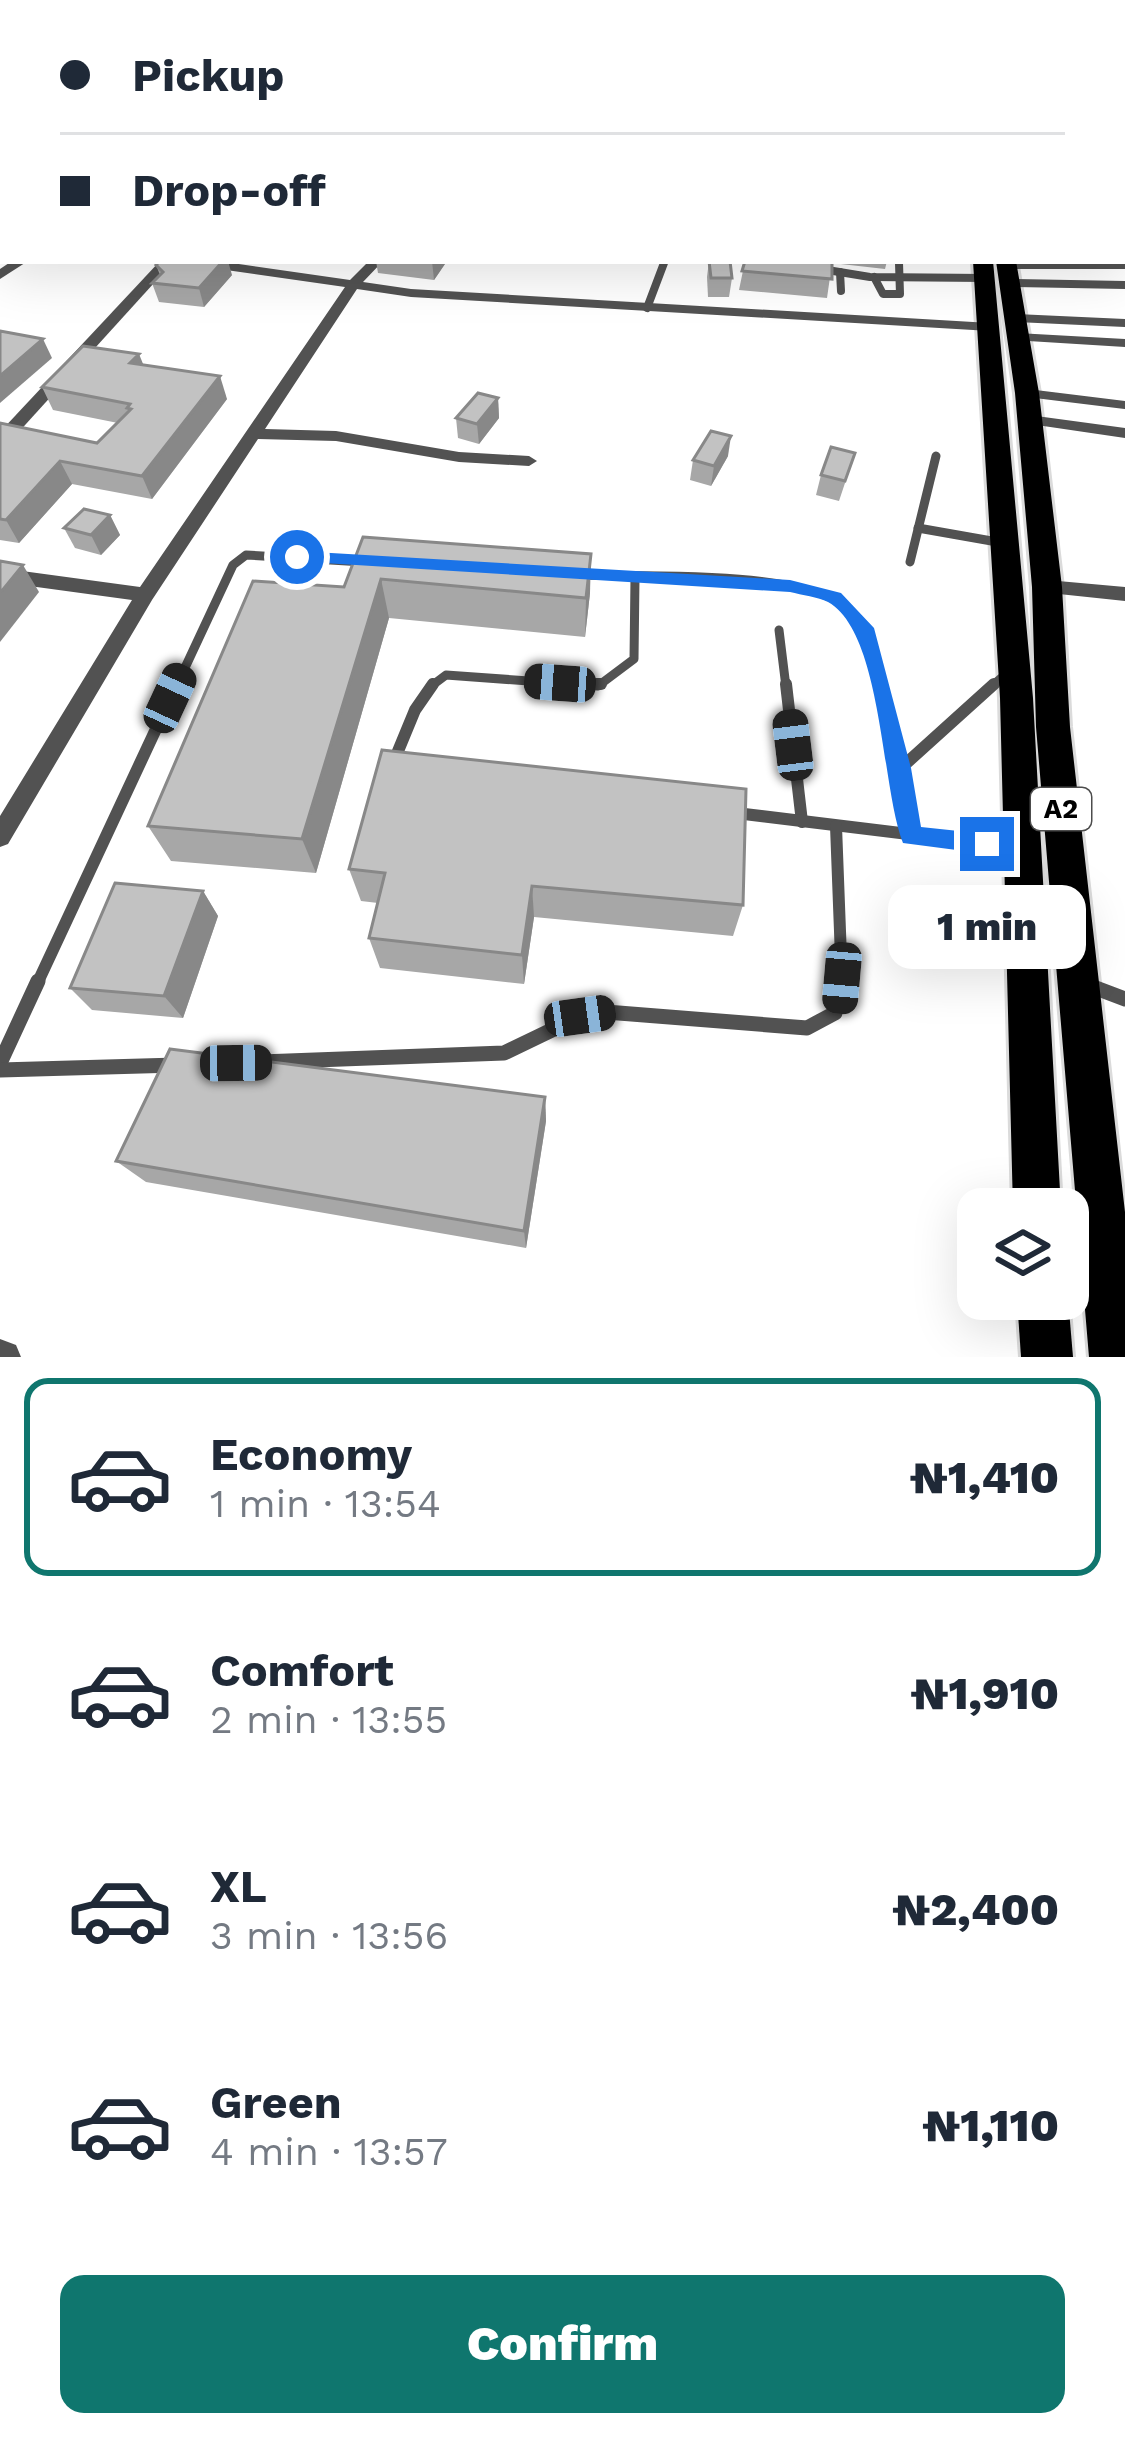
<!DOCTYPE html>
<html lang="en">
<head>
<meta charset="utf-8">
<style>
	:root { --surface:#fff; --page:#f6f6f7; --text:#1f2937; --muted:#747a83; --line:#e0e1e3; --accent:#0f766e }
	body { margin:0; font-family:"Work Sans",sans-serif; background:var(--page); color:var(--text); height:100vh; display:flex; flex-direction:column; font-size:45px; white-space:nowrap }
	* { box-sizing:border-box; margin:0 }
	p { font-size:39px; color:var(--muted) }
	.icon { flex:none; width:66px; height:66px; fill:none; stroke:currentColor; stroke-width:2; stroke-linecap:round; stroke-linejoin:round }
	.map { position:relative; height:1357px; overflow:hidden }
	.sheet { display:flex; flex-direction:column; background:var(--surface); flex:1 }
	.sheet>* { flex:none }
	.hud { position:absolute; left:0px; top:0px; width:1125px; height:264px; box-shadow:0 12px 48px #0002; display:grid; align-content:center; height:264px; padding:0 60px; background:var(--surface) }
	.tools { position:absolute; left:957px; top:1188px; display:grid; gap:24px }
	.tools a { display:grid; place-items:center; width:132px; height:132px; border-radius:24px; background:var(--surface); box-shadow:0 12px 48px #0002; font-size:60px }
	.end { position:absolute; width:54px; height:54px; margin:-27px; border:15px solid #1a73e8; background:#fff; box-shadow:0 0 0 6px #fff }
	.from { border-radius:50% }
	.bubble { position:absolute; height:84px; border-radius:24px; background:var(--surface); box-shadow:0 12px 48px #0002; font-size:39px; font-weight:800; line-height:84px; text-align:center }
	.car { position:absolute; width:36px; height:72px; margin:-36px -18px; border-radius:15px; box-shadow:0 0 9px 3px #0007; background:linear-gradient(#222 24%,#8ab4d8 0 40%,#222 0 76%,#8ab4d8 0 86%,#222 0) }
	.hud b { display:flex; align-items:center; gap:42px; height:114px; font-size:45px }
	.hud b+b { border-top:3px solid var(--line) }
	.hud i { width:30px; height:30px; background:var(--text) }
	ul { padding:21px 0 0; list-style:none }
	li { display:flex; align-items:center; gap:36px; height:198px; margin:0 24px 18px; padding:0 36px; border:6px solid transparent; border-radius:24px }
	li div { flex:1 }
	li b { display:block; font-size:45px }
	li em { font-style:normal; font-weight:800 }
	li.on { border-color:var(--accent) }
	li>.icon { width:108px; height:108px; stroke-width:1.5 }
	.cta { display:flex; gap:24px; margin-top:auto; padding:24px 60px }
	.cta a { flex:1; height:138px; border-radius:24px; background:var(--accent); color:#fff; font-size:48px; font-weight:800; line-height:138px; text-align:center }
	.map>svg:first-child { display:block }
</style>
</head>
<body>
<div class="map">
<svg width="1125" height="1357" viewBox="0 0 1125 1357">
	<rect width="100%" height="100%" fill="#fff"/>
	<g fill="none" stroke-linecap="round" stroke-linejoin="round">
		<g stroke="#dbdbdb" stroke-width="6">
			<g id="trunk">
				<rect x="970" y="0" width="14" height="3"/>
				<path d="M973,261h20l40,437 28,511h-48l-13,-511z"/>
				<path d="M996,261h20l23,132 23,194 8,140 55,485v145h-36l-53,-630 -4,-140 -17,-194z"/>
				<path d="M1068,1298l5,59h-52l-4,-58z"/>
			</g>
		</g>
		<path stroke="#525252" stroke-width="4.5" d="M946,0l20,1"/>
		<g stroke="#525252" stroke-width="6">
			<path d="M899,261v5"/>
			<path d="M1006,265h119"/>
			<path d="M663,266l2,-5"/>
		</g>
		<g stroke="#525252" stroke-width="8">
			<path d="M1006,265h119"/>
			<path d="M821,269l49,8 115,1"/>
			<path d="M840,272l1,19"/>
			<path d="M874,277l9,17h17l-1,-31"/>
			<path d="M1010,283l115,2"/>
			<path d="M647,308l17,-45"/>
			<path d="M1016,318l109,5"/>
			<path d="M1027,393l98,12"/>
		</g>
		<g stroke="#525252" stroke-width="9">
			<path d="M918,528l85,15"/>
			<path d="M910,562l26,-106"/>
			<path d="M580,575c60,2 231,-6 271,36 19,20 22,50 29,76"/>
			<path d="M779,630l7,57"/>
			<path d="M176,687l57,-122 13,-10 118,7"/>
			<path d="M430,687l16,-12 152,11 36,-27 1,-81"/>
			<path d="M991,687l15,-13"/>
		</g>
		<g stroke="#525252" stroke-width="12">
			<path d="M576,684h25"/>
			<path d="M786,684l16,138"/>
			<path d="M879,684l22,84 10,68"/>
			<path d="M400,762l-4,-6 19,-46 18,-26"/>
			<path d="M901,768l93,-84"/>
			<path d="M736,813l279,34"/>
			<path d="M836,826l6,158"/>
			<path d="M37,984l140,-300"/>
		</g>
		<g stroke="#525252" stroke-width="15">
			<path d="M1088,985l37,14"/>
			<path d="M261,1062l243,-9 77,-37 25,-4 201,16 28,-15 8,-32"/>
			<path d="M0,1063l38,-82"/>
			<path d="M0,1070l177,-5"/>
		</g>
		<g fill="#525252" fill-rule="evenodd">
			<rect x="1122" y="33" width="3" height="6"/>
			<path d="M3,78v7l-3,1v-7z"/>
			<rect x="0" y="148" width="3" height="6"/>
			<path d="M3,218v9l-3,1v-9z"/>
			<path d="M12,261h16l-28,18v-10z"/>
			<path d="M160,261h14l-168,185 -6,1v-15z"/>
			<path d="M184,261h34l132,19 19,-19h14l-20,21 48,7 579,34 7,4 -7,4 -579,-34 -54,-8 -92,140 71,2 123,21 70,4 8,5 -8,5 -70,-4 -123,-21 -78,-2 -106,161 -144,244 -8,3v-31l132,-216 -132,-18v-14l140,19 205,-300 -154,-22z"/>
			<path d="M1017,333l108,6v8l-113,-7v-6z"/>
			<path d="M1029,415l96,13v10l-102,-15 -2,-3z"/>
			<path d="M1047,580l78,7v14l-85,-9 -3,-5z"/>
			<path d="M0,1339l16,6 5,12h-21z"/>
		</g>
		<path fill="#525252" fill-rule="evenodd" d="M1122,131l3,1v8l-3,-1z"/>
		<use href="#trunk" fill="#000" fill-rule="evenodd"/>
	</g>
	<g fill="#a7a7a7">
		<path d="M258,0h47l-5,3z"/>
		<path d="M3,92v50h-3v-48z"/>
		<path d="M376,261h71l-13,19 -56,-7z"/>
		<path d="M709,261l23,17 -3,19h-21l-1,-20z"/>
		<path d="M745,261h142l-2,8 -53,-6 -5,35 -88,-8z"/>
		<path d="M156,265l76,10 -28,32 -45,-5 -7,-19 8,-8z"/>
		<path d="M143,365l84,34 -75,100 -80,-15 -53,59 -19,-3v-117l97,20 21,-20 -65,-13 -11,-23z"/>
		<path d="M498,398l1,20 -20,26 -21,-6 -2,-20z"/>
		<path d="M855,453l-16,48 -23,-6 5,-20z"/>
		<path d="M728,456l-17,30 -21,-6 3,-20z"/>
		<path d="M110,515l10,20 -19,20 -26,-7 -11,-20z"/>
		<path d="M363,537l227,56 -5,44 -196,-19 -73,255 -145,-12 -23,-35 196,-239z"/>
		<path d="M349,869l394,36 -10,31 -199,-19 -10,67 -144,-16 -11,-30 9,-35 -17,-2z"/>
		<path d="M203,891l15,25 -35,102 -91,-8 -22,-22z"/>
		<path d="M545,1097l1,24 -20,127 -380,-66 -30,-21z"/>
	</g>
	<g fill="#888">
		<path d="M493,0h26l-6,3h-26z"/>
		<path d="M3,54v19l-3,1v-18z"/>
		<path d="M223,261h5l4,14 -28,32 -5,-19z"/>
		<path d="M432,261h15l-13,19z"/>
		<path d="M43,339l9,19 -52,45v-27z"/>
		<path d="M139,354l9,22 -18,-13z"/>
		<path d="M220,376l7,23 -75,100 -10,-23z"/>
		<path d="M498,398l1,20 -20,26 -2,-20z"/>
		<path d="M731,436l-3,20 -17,30 3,-20z"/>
		<path d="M60,461l12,23 -53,59 -13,-23z"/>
		<path d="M110,515l10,20 -19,20 -10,-20z"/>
		<path d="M591,554l-1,39 -5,44 1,-39z"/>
		<path d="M23,565l16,27 -39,50v-49z"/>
		<path d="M381,579l8,39 -73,255 -14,-34z"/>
		<path d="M532,886l2,31 -10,67 -2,-29z"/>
		<path d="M203,891l15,25 -35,102 -19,-22z"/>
		<path d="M545,1097l1,24 -20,127 -2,-17z"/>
	</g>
	<g fill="#c2c2c2" stroke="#888" stroke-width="3">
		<path d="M440,0h53l-6,3h-54z"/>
		<path d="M0,39h3v15l-3,2z"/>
		<path d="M3,92v34h-3v-32z"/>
		<path d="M160,261h63l-24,27 -47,-5 11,-11 -7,-7z"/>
		<path d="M709,261h21l2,17h-21z"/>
		<path d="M745,261h87v18l-90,-8z"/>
		<path d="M0,331l43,8 -43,37z"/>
		<path d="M83,346l56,8 -9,9 90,13 -78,100 -82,-15 -54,59 -6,-1v-96l97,20 34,-34 -4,-1 3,-4 -88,-17z"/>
		<path d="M478,393l20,5 -21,26 -21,-6z"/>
		<path d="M711,431l20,5 -17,30 -21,-6z"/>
		<path d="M831,447l24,6 -10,28 -24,-6z"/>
		<path d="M84,509l26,6 -19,20 -27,-7z"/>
		<path d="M363,537l228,17 -5,44 -205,-19 -79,260 -154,-13 105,-245 91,6z"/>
		<path d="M0,561l23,4 -23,28z"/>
		<path d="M382,750l364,39 -3,116 -211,-19 -10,69 -153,-17 16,-65 -36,-4z"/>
		<path d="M115,883l88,8 -39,105 -94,-8z"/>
		<path d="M170,1049l375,48 -21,134 -408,-70z"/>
	</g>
	<path fill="#1a73e8" d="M297,551l493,29 51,13 33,35 37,140 10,59 66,7 11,10 -11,10 -84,-11c-22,-55 -20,-210 -75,-241 -10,-5 -26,-7 -38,-10l-499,-31v-8z"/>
	<g text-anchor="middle" stroke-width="9" stroke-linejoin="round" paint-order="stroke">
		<rect fill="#fff" stroke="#4c4c4c" stroke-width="3" x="1031" y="788" width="60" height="42" rx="9"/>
		<g font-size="27" font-weight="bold" fill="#000">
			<text x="1061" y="818">A2</text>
		</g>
	</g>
</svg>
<div class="tools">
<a><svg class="icon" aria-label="layers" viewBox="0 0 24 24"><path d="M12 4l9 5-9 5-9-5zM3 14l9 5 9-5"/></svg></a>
</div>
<i class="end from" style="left:297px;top:557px"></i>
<i class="end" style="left:987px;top:844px"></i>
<div class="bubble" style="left:888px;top:885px;width:198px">1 min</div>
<i class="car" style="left:560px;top:683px;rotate:274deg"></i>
<i class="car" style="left:170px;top:698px;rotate:25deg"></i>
<i class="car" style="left:793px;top:745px;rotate:353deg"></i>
<i class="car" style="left:842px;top:978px;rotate:185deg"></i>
<i class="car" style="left:580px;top:1016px;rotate:82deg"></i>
<i class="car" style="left:236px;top:1063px;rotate:89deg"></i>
<div class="hud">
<b><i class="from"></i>Pickup</b>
<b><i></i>Drop-off</b>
</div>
</div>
<section class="sheet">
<ul>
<li class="on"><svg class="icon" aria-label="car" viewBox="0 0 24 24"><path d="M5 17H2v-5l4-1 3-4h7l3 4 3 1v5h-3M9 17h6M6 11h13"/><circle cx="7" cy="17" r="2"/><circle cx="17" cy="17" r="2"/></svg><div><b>Economy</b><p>1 min · 13:54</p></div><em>₦1,410</em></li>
<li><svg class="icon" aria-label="car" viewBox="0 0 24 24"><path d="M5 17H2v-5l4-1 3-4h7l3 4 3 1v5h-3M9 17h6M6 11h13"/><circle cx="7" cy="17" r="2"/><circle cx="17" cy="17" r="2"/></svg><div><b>Comfort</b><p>2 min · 13:55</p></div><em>₦1,910</em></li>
<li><svg class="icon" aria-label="car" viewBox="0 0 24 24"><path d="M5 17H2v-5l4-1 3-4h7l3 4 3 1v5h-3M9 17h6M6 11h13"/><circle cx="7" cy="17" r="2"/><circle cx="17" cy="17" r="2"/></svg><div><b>XL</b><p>3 min · 13:56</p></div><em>₦2,400</em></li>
<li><svg class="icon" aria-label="car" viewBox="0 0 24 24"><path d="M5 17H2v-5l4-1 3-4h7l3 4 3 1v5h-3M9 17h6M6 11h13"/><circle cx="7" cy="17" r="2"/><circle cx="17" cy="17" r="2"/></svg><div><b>Green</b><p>4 min · 13:57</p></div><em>₦1,110</em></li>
</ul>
<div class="cta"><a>Confirm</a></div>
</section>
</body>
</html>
